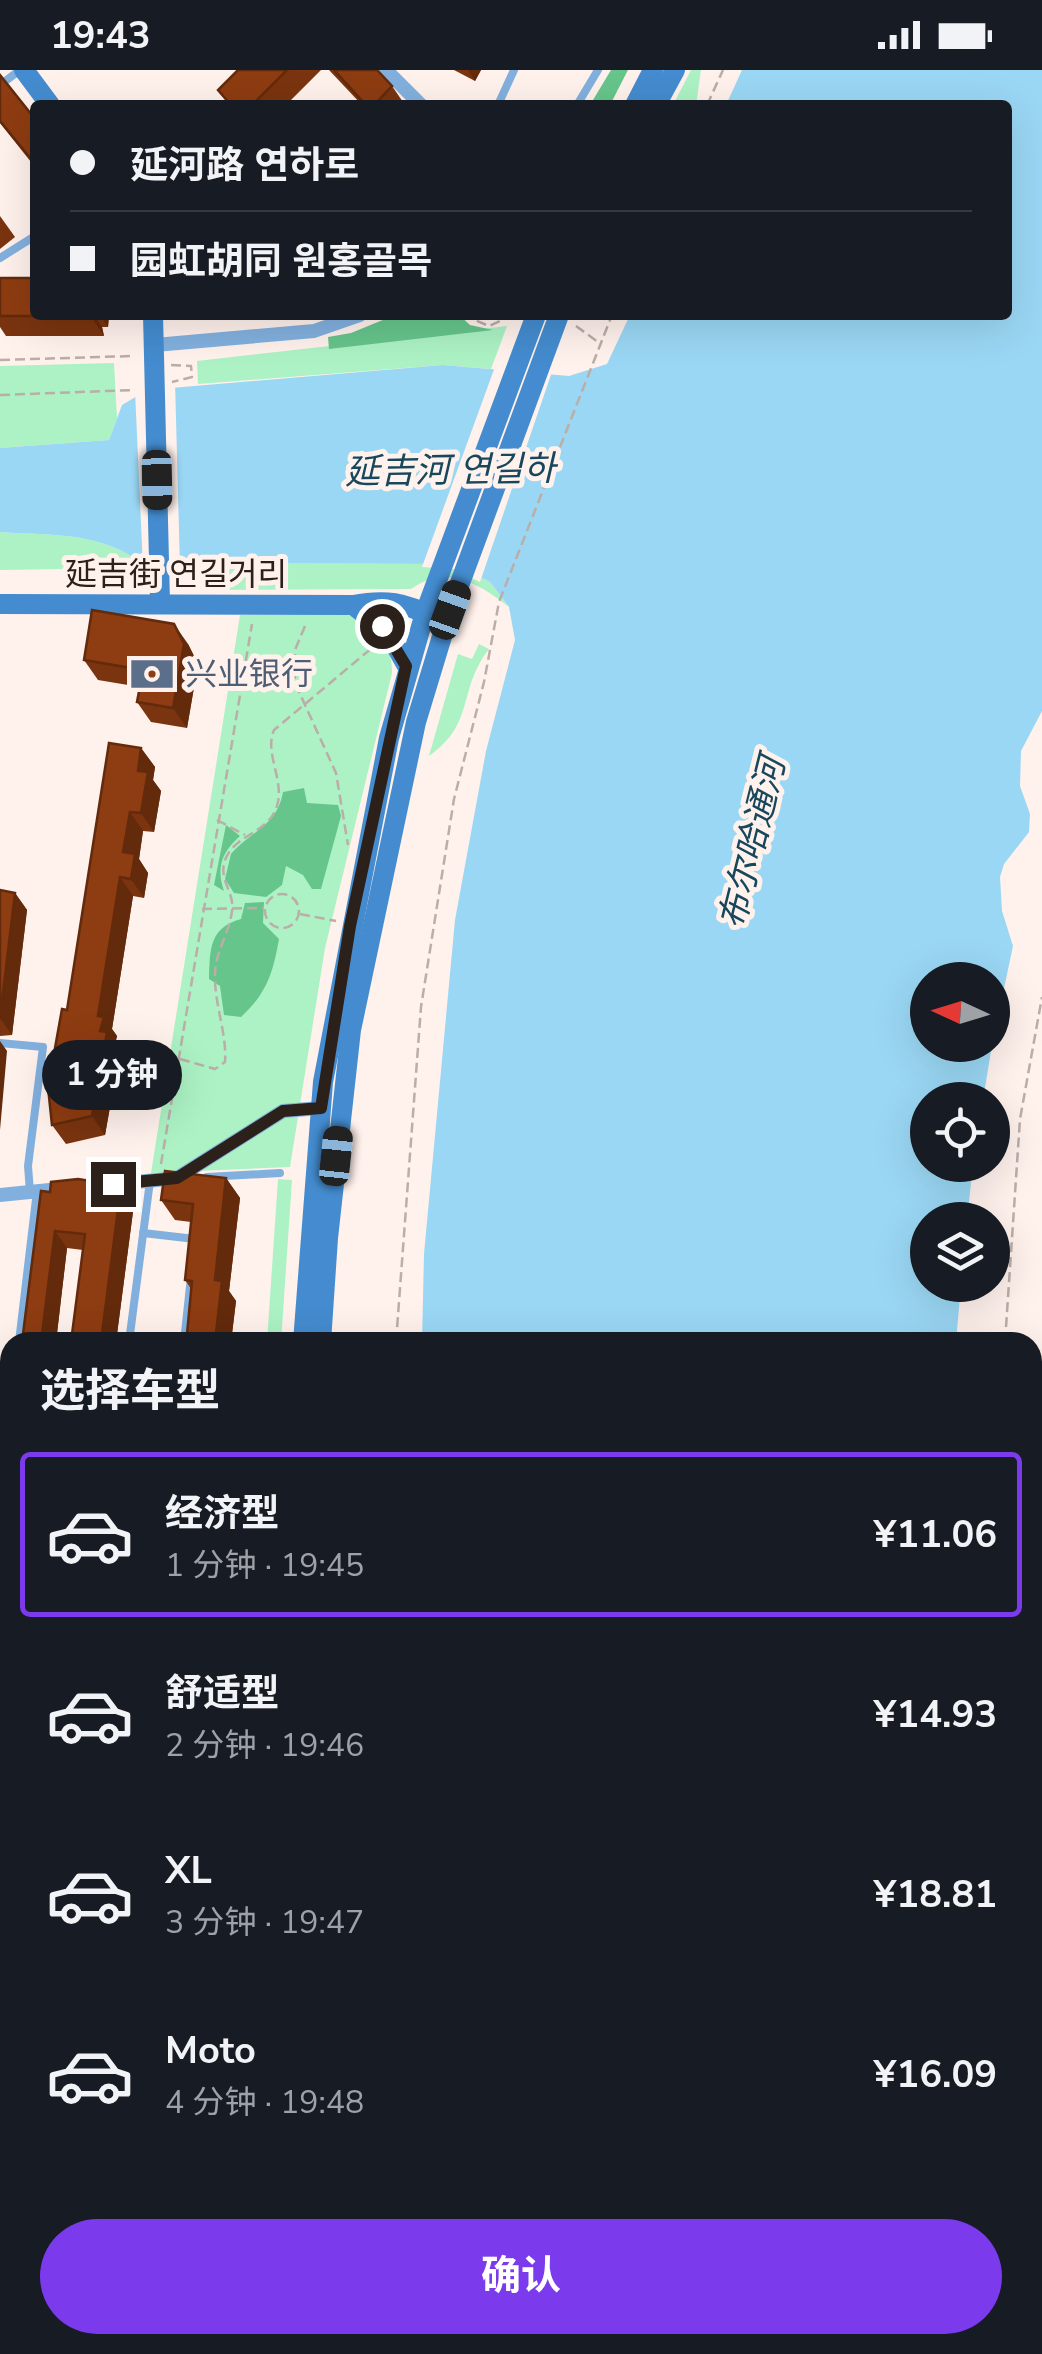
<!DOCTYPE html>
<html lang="zh">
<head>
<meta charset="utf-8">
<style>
	:root { --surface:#171b24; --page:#242831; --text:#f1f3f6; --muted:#9ea1a6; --line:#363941; --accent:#7c3aed }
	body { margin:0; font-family:"Nunito Sans","Noto Sans SC","Noto Sans KR",sans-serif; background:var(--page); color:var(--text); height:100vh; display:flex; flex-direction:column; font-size:38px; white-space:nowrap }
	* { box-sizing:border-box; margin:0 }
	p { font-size:32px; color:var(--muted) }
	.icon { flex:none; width:55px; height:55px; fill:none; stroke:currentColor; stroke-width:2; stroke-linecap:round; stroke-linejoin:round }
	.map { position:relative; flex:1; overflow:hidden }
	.sheet { position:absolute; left:0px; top:1262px; width:1042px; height:1022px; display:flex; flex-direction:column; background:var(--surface); border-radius:30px 30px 0 0; box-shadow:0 10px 40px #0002 }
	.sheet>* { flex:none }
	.banner { position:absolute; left:30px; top:30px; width:982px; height:220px; border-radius:10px; box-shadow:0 10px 40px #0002; display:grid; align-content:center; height:220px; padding:0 40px; background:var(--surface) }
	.needle { width:65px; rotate:274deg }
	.buttons { position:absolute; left:910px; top:892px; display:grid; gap:20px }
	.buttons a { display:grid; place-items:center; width:100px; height:100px; border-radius:50%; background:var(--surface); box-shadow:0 10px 40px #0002; font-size:50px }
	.end { position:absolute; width:45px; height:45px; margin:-22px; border:12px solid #2c201b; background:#fff; box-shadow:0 0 0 5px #fff }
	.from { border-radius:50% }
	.bubble { position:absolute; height:70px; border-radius:35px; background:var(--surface); box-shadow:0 10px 40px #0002; font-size:32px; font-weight:700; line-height:70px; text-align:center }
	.car { position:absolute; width:30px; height:60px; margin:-30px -15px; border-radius:12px; box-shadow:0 0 8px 2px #0007; background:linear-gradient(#222 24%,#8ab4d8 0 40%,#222 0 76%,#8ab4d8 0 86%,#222 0) }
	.banner b { display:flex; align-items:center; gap:35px; height:95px; font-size:38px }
	.banner b+b { border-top:2px solid var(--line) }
	.banner i { width:25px; height:25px; background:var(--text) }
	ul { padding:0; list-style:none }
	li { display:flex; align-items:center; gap:30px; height:165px; margin:0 20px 15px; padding:0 20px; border:5px solid transparent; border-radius:10px }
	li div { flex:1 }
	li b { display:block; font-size:38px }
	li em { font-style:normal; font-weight:700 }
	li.selected { border-color:var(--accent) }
	li>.icon { width:90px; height:90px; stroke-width:1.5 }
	h2 { padding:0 40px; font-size:45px; line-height:120px }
	.button { display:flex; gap:20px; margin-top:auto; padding:20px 40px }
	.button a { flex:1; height:115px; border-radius:60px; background:var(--accent); color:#fff; font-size:40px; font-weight:700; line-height:115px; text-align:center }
	.status { display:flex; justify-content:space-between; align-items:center; height:70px; padding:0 50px; background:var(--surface); direction:ltr }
	.status svg { height:28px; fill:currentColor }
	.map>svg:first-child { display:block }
</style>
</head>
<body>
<div class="status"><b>19:43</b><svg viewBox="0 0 49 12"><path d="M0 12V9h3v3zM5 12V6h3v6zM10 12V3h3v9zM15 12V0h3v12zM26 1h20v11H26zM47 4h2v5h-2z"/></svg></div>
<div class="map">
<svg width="1042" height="2284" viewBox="0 0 1042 2284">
	<rect width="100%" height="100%" fill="#fff1ec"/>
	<g fill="#acf2c4">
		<path d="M691,0h10l-5,35h-23z"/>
		<path d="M507,256l-16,43 -48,-4 -245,19 -1,-23z"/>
		<path d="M114,293l3,55 -8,22 -109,8v-82z"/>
		<path d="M0,462c56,4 95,-1 143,31l311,1 36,18 19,25c-30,-24 -64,-43 -98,-18l-202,1 -1,-14 -74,1 -2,-9 -132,2z"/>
		<path d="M342,544c30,4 51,27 50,59l-67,275 -35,219 -139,6 89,-558z"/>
		<path d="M479,574l10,5c-32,41 -13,74 -60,107l29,-102 14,5z"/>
		<path d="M278,1109l14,1 -11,162h-14z"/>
		<path d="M0,2120l10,1v154h70l-9,9h-71z"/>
		<path d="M157,2278l100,6h-129z"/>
	</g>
	<g fill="#66c58b">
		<path d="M611,0h17l-18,35h-20z"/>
		<path d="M395,245h64l11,10 23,5 -164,19 -1,-12 23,-4z"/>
		<path d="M304,718l3,15 31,2 3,11 -20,73h-9l-9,-14 -17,-9 -4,19 -16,12 -32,-4 -9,-14 6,-25c21,-24 46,-28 52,-62z"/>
		<path d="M226,755l14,11c-18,16 -24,31 -16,55l-10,-6z"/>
		<path d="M264,832l-1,21 16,16c-6,34 -12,54 -38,78l-17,-2 -4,-29 -11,-7c1,-30 0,-51 32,-60l4,-16z"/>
	</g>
	<g fill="#9ad7f4">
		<path d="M742,0h300v641l-21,40 -1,35 10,28 -1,18 -25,32 -4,13 2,34 11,35 -20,94 -1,-60h-64v65h64l-9,55h-55v65h45l-6,55h-39v65h33l-5,57h-534l2,-88 31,-334 31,-169 29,-111 -6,-33 -19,-25 -36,-18 -311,-1c-48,-32 -87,-27 -143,-31v-84l109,-8 13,-35 25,-15 296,-25 126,11 38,-12 23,-49h378v-210h-282z"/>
		<path d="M444,2275h584v9h-581z"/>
	</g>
	<g fill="#fff1ec">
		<path d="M496,294l57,5 -73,213 -27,-13 -31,-2z"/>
		<path d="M175,311l5,187h-37l-8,-177z"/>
	</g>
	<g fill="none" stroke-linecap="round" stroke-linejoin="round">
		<g stroke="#bbada8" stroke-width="2.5" stroke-dasharray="10 5" stroke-linecap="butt">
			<path d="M707,35l16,-35"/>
			<path d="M463,245l26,11 24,-11"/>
			<path d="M576,256l22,16"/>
			<path d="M0,290l133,-4"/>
			<path d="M171,295l20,1 1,11 -20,5"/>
			<path d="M0,325l135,-5"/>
			<path d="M305,556l-10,24v33l41,90 12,72"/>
			<path d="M217,750l28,15"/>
			<circle cx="282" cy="841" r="17"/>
			<path d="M202,839l61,-1"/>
			<path d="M300,844l36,7"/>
			<path d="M180,989l35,10 10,-7c2,-28 -10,-56 -10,-84 -1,-25 14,-43 17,-67 3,-19 -14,-31 -7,-51 10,-26 44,-27 52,-54 8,-26 -13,-52 -3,-76l99,-83"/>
			<path d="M161,1094l91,-540"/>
			<path d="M396,1272l25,-335 33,-208 30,-117 15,-80 113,-287"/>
			<path d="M1005,1272l15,-223 22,-122"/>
			<path d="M1032,1828l10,102"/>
			<path d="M0,2184l10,-5"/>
			<path d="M0,2206l10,6"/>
			<path d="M0,2227l10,28"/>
			<path d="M0,2229l10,-8"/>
			<path d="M53,2275l7,9"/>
			<path d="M422,2275l3,9"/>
		</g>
		<g stroke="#82b0de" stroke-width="8">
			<path d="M0,15l20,-15"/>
			<path d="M498,35l16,-35"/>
			<path d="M577,35l21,-35"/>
			<path d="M0,188l35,-22"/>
			<path d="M0,973l43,4 -15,119 2,26"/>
			<path d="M207,1107l73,-4"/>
			<path d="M143,1163l52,6"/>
			<path d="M129,1272l21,-161"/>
			<path d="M184,1272l7,-65"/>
			<path d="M0,1336l10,1"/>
			<path d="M0,1830l10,1"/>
			<path d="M0,1978h10"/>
		</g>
		<g stroke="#82b0de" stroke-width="14">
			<path d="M386,0l35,35"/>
			<path d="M155,275l159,-14 46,-16"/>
			<path d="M95,1116l82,-8 106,-67 38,-3"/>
			<path d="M0,1125l69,-7"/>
			<path d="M22,1272l18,-151"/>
			<path d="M0,1473l4,-34"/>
			<path d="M0,1498l10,-5"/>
			<path d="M0,2100l10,2"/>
		</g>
		<g stroke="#448ccf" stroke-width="20">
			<path d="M24,0l26,35"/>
			<path d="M635,35l18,-35"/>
			<path d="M656,35l19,-35"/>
			<path d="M153,245l7,287"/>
			<path d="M0,534l353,1c32,-6 52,-3 81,13"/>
			<path d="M353,535l35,27 19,34"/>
			<path d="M303,1272l20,-260 66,-344 36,-125 111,-298"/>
			<path d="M321,1272l7,-104 23,-208 65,-308 34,-112 109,-295"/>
			<path d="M263,2275l19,9"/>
			<path d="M292,2275l11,9"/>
			<path d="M318,2275v9"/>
			<path d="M351,2275v9"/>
			<path d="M88,2284l9,-9"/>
			<path d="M111,2284l12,-9"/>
		</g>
	</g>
	<g fill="#7a340f">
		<path d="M238,0h83l-35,35h-57l-11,-15z"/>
		<path d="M329,0h48l15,16 13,19h-43z"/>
		<path d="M454,0h27l-6,11z"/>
		<path d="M0,5l35,44v48l-35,-44z"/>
		<path d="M0,146l15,21 -15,12z"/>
		<path d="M0,208l35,37h74l-1,12h-6l2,9h-98l-6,-9z"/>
		<path d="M188,574l10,20 -11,64 -36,-6 -14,-20 3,-15 -42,-7 -14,-20z"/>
		<path d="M141,678l14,19 -2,13 8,11 -7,41 -11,-1 -4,28 9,14 -4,25 -11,-2 -21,133 5,7 -2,8 5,7 -15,84 -39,9 -14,-19 15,-115z"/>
		<path d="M0,820l15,3 12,17 -15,125 -12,1z"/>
		<path d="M226,1108l14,20 -11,93 7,10 -5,41h-38l-6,-8 5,-44 -7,-10 6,-58 -16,-2 -14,-20z"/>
		<path d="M50,1122l84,12 -18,138h-45l12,-92 -16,-2 -11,94z"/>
		<path d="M10,1363v107l-10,-15v-13z"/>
		<path d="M0,1496l10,1v183l-10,-1z"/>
		<path d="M0,1728l10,1v70l-10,-1z"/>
		<path d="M10,1820v138l-4,-1 -6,-9v-115z"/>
		<path d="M0,1979l10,1v106l-10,-1z"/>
	</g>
	<g fill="#632a0c">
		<path d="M468,0h13l-6,11z"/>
		<path d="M90,245h4l8,12 2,9z"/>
		<path d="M100,245h9l-1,12z"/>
		<path d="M174,554l14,20 10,20 -11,64 -14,-20z"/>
		<path d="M141,678l14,19 -2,13 8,11 -7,41 -13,-19 -3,-42z"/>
		<path d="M130,742l13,19 -4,28 9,14 -4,25 -13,-19 -8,-27z"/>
		<path d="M120,807l13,19 -21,133 5,7 -2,8 5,7 -15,84 -13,-19 6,-100z"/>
		<path d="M15,823l12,17 -15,125 -12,-17z"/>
		<path d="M0,971l7,10 -7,79z"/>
		<path d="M226,1108l14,20 -11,93 7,10 -5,41h-16v-62z"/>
		<path d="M121,1116l13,18 -18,138h-15z"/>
		<path d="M55,1161l12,17 -11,94h-15z"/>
		<path d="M10,1588v86l-8,-11z"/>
	</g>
	<g fill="#8e3c11" stroke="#632a0c" stroke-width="2.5">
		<path d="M238,0h49l-35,35h-21l-13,-15z"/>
		<path d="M334,0h43l15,16 -18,19h-8z"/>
		<path d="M0,5l35,44v45l-35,-43z"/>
		<path d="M0,208h35v37l55,1h-90z"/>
		<path d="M92,540l82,14 10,20 -11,64 -36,-6 6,-32 -59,-10z"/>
		<path d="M109,673l32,5 -3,23 10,1 -7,41 -11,-1 -7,40 12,2 -4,25 -11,-2 -22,139 6,1 -4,14 7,1 -15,84 -40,9 -4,-38 14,-78 5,1z"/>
		<path d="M0,820l15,3 -15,125z"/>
		<path d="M165,1101l61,7 -11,102 7,1 -7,61h-15l1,-7 -14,-1 5,-53 -7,-1 8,-76 -32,-4z"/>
		<path d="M78,1109l43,7 -20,156h-30l14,-108 -30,-3 -14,111h-19l19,-151 9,1 1,-10z"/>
		<path d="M10,1363v92l-10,-2v-11z"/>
		<path d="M0,1496l10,1v91l-8,75 -2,-1z"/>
		<path d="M0,1728l10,1v57l-10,-1z"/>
		<path d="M1,1819l9,1v119l-10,-1z"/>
		<path d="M0,1979l10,1v87l-10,-1z"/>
	</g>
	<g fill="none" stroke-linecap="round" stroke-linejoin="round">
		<path stroke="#2c201b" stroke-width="12" d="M113,1114l64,-6 106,-67 38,-3 29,-182 56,-260 -24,-40"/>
	</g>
	<defs>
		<g id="bank-bare" transform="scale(3.45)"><path d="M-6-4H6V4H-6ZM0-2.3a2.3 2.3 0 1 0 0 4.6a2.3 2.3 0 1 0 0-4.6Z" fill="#5c6f8a" stroke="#fff1ec" stroke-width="2.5" paint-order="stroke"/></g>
	</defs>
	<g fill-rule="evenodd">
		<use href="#bank-bare" x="152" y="604"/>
	</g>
	<g text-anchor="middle" stroke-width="10" stroke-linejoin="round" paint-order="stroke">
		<g font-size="32" fill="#2c201b" stroke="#fff1ec">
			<text x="176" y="515">延吉街 연길거리</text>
		</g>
		<g font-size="32" fill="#4e5e75" stroke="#fff1ec" text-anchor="start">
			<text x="185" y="615">兴业银行</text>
		</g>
		<g font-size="35" font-style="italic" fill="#17475c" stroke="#fff1ec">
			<text transform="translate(450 400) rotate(-1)" y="12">延吉河 연길하</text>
			<text transform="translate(752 773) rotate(-76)" y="12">布尔哈通河</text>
		</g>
	</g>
</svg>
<div class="buttons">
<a><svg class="needle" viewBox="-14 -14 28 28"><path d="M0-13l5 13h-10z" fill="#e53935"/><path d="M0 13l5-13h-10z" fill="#9ea1a6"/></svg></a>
<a><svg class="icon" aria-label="locate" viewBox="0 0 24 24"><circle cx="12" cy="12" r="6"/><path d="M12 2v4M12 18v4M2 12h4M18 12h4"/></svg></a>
<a><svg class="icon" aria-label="layers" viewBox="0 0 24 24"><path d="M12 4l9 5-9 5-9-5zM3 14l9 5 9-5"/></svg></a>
</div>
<i class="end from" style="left:382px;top:556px"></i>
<i class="end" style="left:113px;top:1114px"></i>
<div class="bubble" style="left:42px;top:970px;width:140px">1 分钟</div>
<i class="car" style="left:157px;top:410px;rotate:179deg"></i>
<i class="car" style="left:450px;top:540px;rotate:20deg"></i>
<i class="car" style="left:336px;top:1086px;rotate:6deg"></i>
<div class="banner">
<b><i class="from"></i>延河路 연하로</b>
<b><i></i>园虹胡同 원홍골목</b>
</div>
<section class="sheet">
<h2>选择车型</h2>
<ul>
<li class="selected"><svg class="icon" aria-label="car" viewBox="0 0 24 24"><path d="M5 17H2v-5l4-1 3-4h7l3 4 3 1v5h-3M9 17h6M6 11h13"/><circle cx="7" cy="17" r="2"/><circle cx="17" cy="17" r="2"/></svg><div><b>经济型</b><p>1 分钟 · 19:45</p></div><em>¥11.06</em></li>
<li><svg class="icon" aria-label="car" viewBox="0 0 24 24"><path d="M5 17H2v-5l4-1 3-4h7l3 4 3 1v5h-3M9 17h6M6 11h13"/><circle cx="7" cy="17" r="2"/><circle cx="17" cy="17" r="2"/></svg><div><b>舒适型</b><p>2 分钟 · 19:46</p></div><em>¥14.93</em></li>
<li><svg class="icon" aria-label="car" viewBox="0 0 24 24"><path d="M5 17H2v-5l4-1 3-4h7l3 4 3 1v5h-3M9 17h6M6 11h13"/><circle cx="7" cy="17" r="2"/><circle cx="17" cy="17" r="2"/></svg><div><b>XL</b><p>3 分钟 · 19:47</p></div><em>¥18.81</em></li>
<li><svg class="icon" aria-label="car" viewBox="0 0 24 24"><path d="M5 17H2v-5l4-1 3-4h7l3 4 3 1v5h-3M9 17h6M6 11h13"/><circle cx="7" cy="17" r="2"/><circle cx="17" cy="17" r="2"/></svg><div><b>Moto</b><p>4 分钟 · 19:48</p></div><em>¥16.09</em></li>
</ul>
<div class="button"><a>确认</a></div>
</section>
</div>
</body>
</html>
